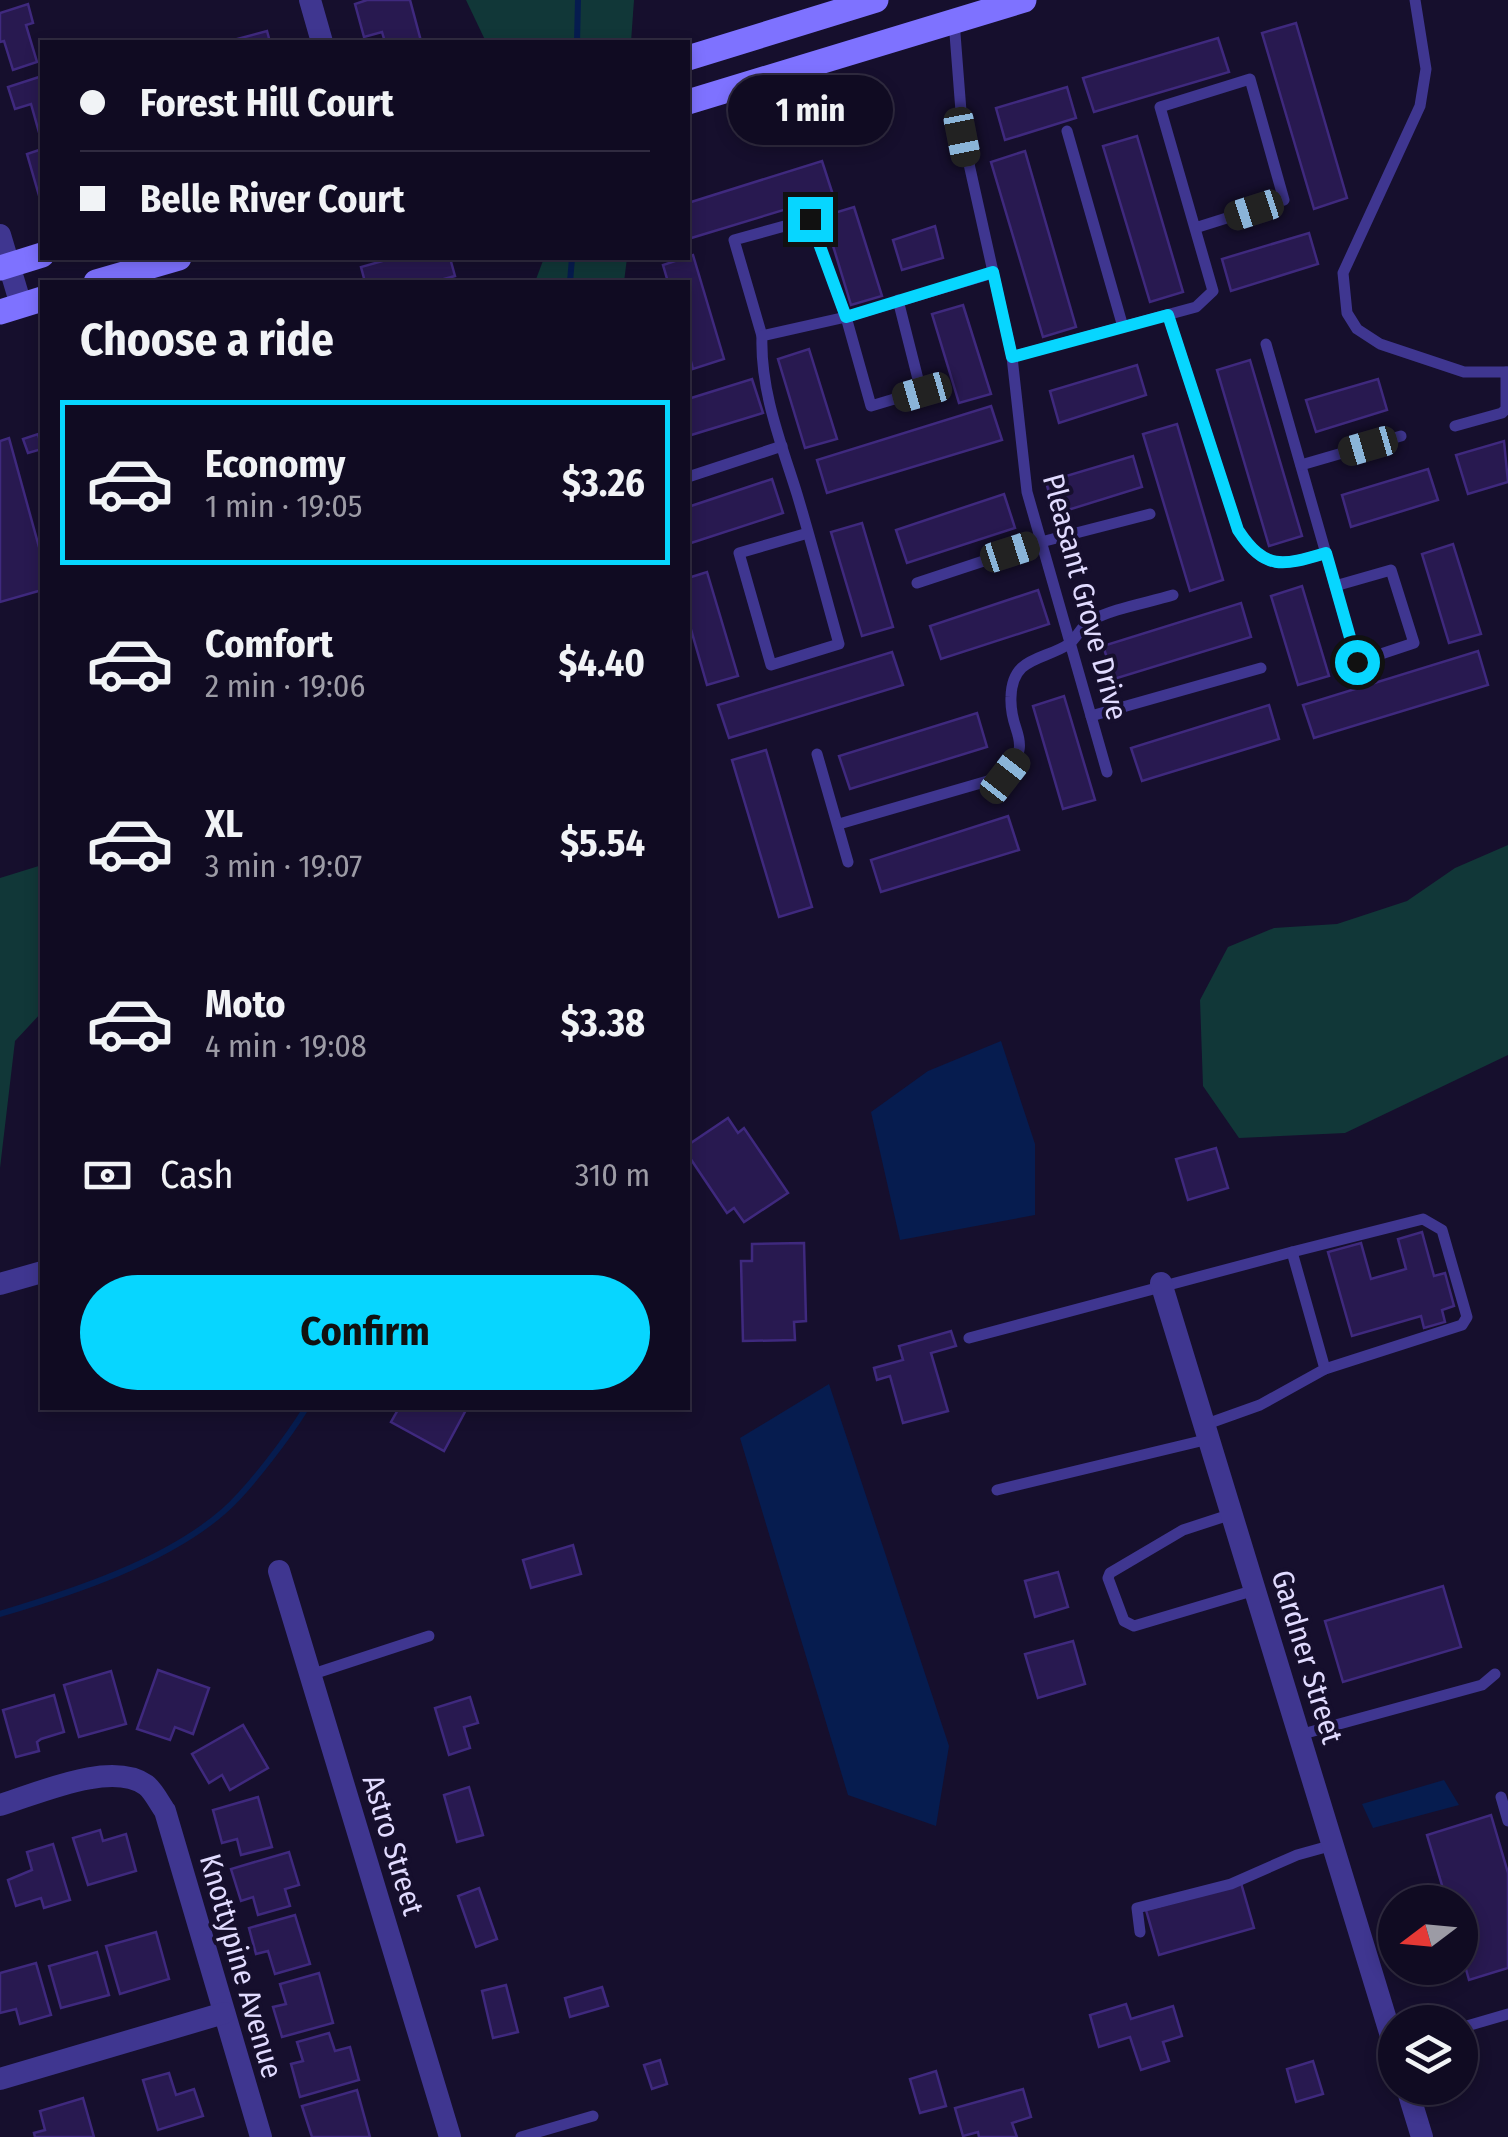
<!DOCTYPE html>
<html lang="en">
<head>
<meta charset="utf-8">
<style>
	:root { --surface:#100b22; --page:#19142a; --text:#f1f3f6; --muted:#9c9ba5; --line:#302b40; --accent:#07d6ff }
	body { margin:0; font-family:"Fira Sans Condensed",sans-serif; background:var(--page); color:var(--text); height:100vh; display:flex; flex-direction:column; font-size:38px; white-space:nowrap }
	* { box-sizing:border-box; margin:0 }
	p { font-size:32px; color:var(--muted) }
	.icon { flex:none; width:55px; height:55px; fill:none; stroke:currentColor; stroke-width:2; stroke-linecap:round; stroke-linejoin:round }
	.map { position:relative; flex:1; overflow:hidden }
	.sheet { position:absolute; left:40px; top:280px; width:650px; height:1130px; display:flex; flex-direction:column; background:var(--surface); border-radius:0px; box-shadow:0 5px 15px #0003,0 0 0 2px var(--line) }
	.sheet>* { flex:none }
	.banner { position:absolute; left:40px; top:40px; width:650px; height:220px; border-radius:0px; box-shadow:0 5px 15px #0003,0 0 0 2px var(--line); display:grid; align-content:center; height:220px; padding:0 40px; background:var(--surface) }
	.needle { width:65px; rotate:254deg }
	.fabs { position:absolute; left:1378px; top:1885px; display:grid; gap:20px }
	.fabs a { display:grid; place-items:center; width:100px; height:100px; border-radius:50%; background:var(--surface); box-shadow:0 5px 15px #0003,0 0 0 2px var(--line); font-size:50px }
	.end { position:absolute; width:45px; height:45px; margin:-22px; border:12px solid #07d6ff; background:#111; box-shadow:0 0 0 5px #111 }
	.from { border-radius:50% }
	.bubble { position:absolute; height:70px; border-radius:35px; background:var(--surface); box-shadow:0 5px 15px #0003,0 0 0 2px var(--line); font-size:32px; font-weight:700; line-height:70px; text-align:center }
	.car { position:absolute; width:30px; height:60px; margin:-30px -15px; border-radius:12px; box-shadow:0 0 8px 2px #0007; background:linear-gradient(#222 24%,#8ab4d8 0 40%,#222 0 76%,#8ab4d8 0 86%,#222 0) }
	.banner b { display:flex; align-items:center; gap:35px; height:95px; font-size:38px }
	.banner b+b { border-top:2px solid var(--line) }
	.banner i { width:25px; height:25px; background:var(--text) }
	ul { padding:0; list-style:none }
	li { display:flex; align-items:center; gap:30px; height:165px; margin:0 20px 15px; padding:0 20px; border:5px solid transparent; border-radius:0px }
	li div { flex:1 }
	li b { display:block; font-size:38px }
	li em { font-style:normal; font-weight:700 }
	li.current { border-color:var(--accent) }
	li>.icon { width:90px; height:90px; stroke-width:1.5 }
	h2 { padding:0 40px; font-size:45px; line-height:120px }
	.pay { display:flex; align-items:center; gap:25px; height:110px; padding:0 40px; font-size:38px }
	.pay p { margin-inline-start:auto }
	.cta { display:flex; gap:20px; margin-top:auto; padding:20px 40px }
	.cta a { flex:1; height:115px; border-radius:60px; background:var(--accent); color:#111; font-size:40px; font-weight:700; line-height:115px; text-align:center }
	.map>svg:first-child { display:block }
</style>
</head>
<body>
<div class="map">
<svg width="1508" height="2137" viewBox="0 0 1508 2137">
	<rect width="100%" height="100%" fill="#160f2d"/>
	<g fill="#113738">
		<path d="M466,0h168l-3,42h-145z"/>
		<path d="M544,258h83l-3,24h-89z"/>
		<path d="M1508,845v210l-163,78 -106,5 -36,-52 -3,-86 28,-53 46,-19 63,-4 70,-23 48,-33z"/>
		<path d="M42,865v147l-27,29 -15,127v-290z"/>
	</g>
	<g fill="#061c4f">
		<path d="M1001,1041l34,103v71l-135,25 -29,-128 57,-41z"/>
		<path d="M829,1384l120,362 -13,80 -88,-31 -108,-357z"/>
		<path d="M1444,1780l15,25 -86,23 -11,-24z"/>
	</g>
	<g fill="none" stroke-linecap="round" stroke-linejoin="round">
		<g stroke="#061c4f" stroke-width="6">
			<path d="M577,42l1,-42"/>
			<path d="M570,282l2,-24"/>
			<path d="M0,1614c73,-22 166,-52 224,-103 25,-22 65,-75 82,-103"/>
		</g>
	</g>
	<g fill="#281950" stroke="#3f297e" stroke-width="2.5">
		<path d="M367,0h43l11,41 -36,1 -3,-10 -18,5 -9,-33z"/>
		<path d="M28,4l5,19 -7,2 11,37 -24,8 -9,-29 -4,1v-29z"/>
		<path d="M1296,23l51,175 -33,11 -52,-176z"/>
		<path d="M267,31l3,11h-44z"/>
		<path d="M1218,38l11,34 -135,40 -11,-34z"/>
		<path d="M42,76v60h-2l-9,-32 -16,5 -7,-22z"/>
		<path d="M1067,87l9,31 -71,22 -9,-32z"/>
		<path d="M1137,136l46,156 -33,10 -47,-156z"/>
		<path d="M42,149v57l-15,-52z"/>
		<path d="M1025,151l51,176 -33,10 -52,-175z"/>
		<path d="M822,161l11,34 -145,44v-36z"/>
		<path d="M854,207l28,89 -31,9 -27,-89z"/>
		<path d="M935,226l8,32 -41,12 -9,-30z"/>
		<path d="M1309,233l9,31 -87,27 -9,-32z"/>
		<path d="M693,255l31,104 -31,10 -5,-19v-68h-20l-5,-17z"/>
		<path d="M393,258h57l5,18 -22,6h-68l-4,-15z"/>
		<path d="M963,305l28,89 -32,9 -27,-89z"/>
		<path d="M809,349l28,90 -32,9 -27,-89z"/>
		<path d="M1250,360l52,176 -33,10 -52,-176z"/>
		<path d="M1137,365l9,30 -87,28 -9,-32z"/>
		<path d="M752,379l11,34 -75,23v-37z"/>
		<path d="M1378,379l9,31 -71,22 -10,-32z"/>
		<path d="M991,406l11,34 -175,53 -10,-33z"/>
		<path d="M1177,424l46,156 -33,11 -47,-157z"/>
		<path d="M38,434l4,15 -14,4 -5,-14z"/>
		<path d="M9,438l33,120v32l-42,12v-161z"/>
		<path d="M1504,441l4,41 -40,12 -12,-39z"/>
		<path d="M1133,456l9,31 -87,27 -9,-32z"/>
		<path d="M1428,469l10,31 -87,27 -9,-32z"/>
		<path d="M772,479l11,34 -95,31v-37z"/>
		<path d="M1004,494l11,34 -108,35 -11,-33z"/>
		<path d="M862,523l31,104 -31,9 -31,-104z"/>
		<path d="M1453,544l28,90 -32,9 -27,-89z"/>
		<path d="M707,572l31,104 -31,9 -19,-66v-41z"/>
		<path d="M1302,586l27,90 -31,9 -27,-89z"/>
		<path d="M1038,590l11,34 -108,35 -11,-33z"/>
		<path d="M1241,603l10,34 -137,42 -11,-33z"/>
		<path d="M1478,651l10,34 -174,53 -11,-33z"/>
		<path d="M892,652l11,33 -174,53 -11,-33z"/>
		<path d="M1064,696l31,104 -32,9 -30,-103z"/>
		<path d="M1269,705l10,34 -137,42 -11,-33z"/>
		<path d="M977,713l10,34 -137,42 -11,-33z"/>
		<path d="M766,750l46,157 -33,10 -47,-157z"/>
		<path d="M1008,816l11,34 -138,42 -10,-32z"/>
		<path d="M728,1118l10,15 6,-5 44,65 -44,29 -10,-14 -7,5 -39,-58v-10z"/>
		<path d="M1216,1148l12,40 -40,12 -12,-41z"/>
		<path d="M1422,1232l12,44 11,-3 9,33 -12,4 3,12 -21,6 -3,-12 -69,20 -24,-84 33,-9 10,36 35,-10 -8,-30z"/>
		<path d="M804,1243l2,78 -12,1 1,18 -52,1 -2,-80h11v-17z"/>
		<path d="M951,1331l5,15 -25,7 17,58 -45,12 -13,-47 -13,4 -3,-12 29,-8 -4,-14z"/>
		<path d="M399,1408h68l-23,43 -53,-29z"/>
		<path d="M573,1545l8,29 -50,14 -8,-28z"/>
		<path d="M1058,1572l10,35 -33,10 -10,-36z"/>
		<path d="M1443,1586l18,61 -118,35 -18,-61z"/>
		<path d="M1073,1641l12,43 -47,14 -13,-44z"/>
		<path d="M158,1670l51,18 -16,46 -18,-7 -5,13 -33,-11z"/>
		<path d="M111,1671l15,53 -47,13 -15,-52z"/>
		<path d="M54,1695l10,37 -23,7 -4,3 2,9 -23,6 -13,-47z"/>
		<path d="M470,1697l8,26 -14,4 6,21 -21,7 -14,-47z"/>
		<path d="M243,1725l25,43 -38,22 -8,-15 -13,8 -17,-29z"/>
		<path d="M469,1787l14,48 -26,7 -13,-47z"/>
		<path d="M258,1797l14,50 -31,8 -4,-16 -15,4 -9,-33z"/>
		<path d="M1491,1815l17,58v95l-39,12 -9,-32v-46h-13l-20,-67z"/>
		<path d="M100,1830l3,11 23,-7 10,37 -48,14 -15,-47z"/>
		<path d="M53,1844l17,56 -26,8 -3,-10 -25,8 -8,-26 24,-10 -5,-18z"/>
		<path d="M289,1852l10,33 -14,4 5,17 -32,9 -5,-18 -12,4 -10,-32z"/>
		<path d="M1241,1883l13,45 -95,27 -13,-45z"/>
		<path d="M479,1888l18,51 -21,8 -18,-51z"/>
		<path d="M295,1915l15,49 -35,10 -7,-23 -12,3 -7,-26z"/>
		<path d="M156,1932l13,47 -49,15 -14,-48z"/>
		<path d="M97,1952l12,43 -48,13 -12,-42z"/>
		<path d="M36,1963l15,52 -31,9 -4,-15 -16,4v-40z"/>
		<path d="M319,1973l14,50 -51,14 -9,-30 13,-3 -6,-20z"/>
		<path d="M506,1985l12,47 -25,6 -11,-47z"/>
		<path d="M602,1987l6,19 -38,11 -5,-19z"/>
		<path d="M1126,2004l5,15 42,-13 9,30 -19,6 6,19 -28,9 -11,-33 -31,10 -9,-32z"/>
		<path d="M329,2033l6,18 15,-4 9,33 -59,17 -9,-33 12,-3 -6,-19z"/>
		<path d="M660,2060l7,24 -15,5 -8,-24z"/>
		<path d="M1313,2061l10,33 -27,8 -9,-33z"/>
		<path d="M936,2071l10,35 -26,7 -10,-34z"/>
		<path d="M169,2073l7,22 18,-6 9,27 -45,14 -15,-50z"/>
		<path d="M1023,2089l8,28 -19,6 5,14h-38l-1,-5 -15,4 -8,-28z"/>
		<path d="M357,2090l13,47h-58l-10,-31z"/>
		<path d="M83,2098l11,39h-59l-1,-4 11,-3 -5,-19z"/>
	</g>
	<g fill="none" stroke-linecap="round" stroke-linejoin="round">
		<g stroke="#3f3690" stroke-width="11">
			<path d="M1415,0l11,69 -6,37 -77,167 4,40 10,16 23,15 84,28h44"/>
			<path d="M954,21l9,116 49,220 15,135 80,280"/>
			<path d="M1067,131l56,196"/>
			<path d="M1168,315l70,215c27,41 44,36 88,23"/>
			<path d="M762,336l-28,-96 76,-21 36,98 25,89 50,-15 -23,-91"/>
			<path d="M1266,344l91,318 57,-19 -23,-73 -56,16"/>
			<path d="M1012,357l184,-50 17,-16 -53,-184 90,-28 34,121 -89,28"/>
			<path d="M1455,426l47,-13 4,-4v-37"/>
			<path d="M1301,465l100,-29"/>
			<path d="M688,477l94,-31"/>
			<path d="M808,533l-69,20 32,112 68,-21c-14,-50 -27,-100 -42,-150 -16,-51 -37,-104 -35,-158l84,-19 147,-44"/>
			<path d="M917,583l124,-41 109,-28"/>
			<path d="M1091,716l170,-48"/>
			<path d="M817,754l31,108"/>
			<path d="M839,824l166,-48c30,-38 4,-41 6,-79 1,-41 32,-36 58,-53 8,-6 12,-18 21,-23 24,-13 57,-18 83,-26"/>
			<path d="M1292,1252l131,-33 19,11 25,87 -5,8 -137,44"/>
			<path d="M969,1338l323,-86 33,117 -65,36 -56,20"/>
			<path d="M997,1490l212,-51"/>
			<path d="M1232,1514l-49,16 -73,43 -2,5 16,43 10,5 121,-36"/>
			<path d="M310,1675l119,-39"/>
			<path d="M1299,1735l183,-50 13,-11"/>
			<path d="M1501,1797l7,24"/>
			<path d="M1140,1932l-3,-24 94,-24 66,-29 36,-10"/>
			<path d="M1460,2028l48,-14"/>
			<path d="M521,2137l72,-21"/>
		</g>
		<g stroke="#3f3690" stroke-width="22">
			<path d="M310,0l12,42"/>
			<path d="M0,235l21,70"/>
			<path d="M1161,1283l234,766"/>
			<path d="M0,1284l42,-12"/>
			<path d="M279,1571l171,566"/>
			<path d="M0,1805c37,-11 111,-45 146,-20 7,5 14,19 19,26l96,326"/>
			<path d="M0,2079l224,-66"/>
			<path d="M1407,2088l15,49"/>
		</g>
		<g stroke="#7e72ff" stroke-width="25">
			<path d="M688,58l188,-58"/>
			<path d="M688,102l336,-102"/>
			<path d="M0,268l42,-13"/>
			<path d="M96,282l83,-24"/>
			<path d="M0,312l42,-13"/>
		</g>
	</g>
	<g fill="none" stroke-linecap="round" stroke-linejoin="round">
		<path stroke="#07d6ff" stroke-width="12" d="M810,219l36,98 147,-45 19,85 156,-42 70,215c27,41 44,36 88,23l31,109"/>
	</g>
	<g text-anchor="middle" stroke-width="8" stroke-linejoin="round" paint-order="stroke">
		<g font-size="30" fill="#e1dbff" stroke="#160f2d">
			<text transform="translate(1085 597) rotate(75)" y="10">Pleasant Grove Drive</text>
			<text transform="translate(1307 1657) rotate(73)" y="10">Gardner Street</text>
			<text transform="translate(393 1845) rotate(73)" y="10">Astro Street</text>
			<text transform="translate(241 1966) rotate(74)" y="10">Knottypine Avenue</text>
		</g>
	</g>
</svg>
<div class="fabs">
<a><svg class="needle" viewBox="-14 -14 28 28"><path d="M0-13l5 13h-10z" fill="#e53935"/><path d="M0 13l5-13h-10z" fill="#9c9ba5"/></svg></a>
<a><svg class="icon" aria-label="layers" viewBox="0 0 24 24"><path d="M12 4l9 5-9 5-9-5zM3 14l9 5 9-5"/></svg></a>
</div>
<i class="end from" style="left:1357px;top:662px"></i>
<i class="end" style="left:810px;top:219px"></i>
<div class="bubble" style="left:728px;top:75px;width:165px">1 min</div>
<i class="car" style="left:962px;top:137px;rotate:169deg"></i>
<i class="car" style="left:1254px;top:210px;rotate:252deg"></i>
<i class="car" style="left:922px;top:392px;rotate:254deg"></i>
<i class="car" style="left:1368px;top:446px;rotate:254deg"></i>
<i class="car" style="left:1010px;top:552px;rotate:72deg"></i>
<i class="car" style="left:1005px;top:776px;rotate:38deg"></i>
<div class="banner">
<b><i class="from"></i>Forest Hill Court</b>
<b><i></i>Belle River Court</b>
</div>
<section class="sheet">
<h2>Choose a ride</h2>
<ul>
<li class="current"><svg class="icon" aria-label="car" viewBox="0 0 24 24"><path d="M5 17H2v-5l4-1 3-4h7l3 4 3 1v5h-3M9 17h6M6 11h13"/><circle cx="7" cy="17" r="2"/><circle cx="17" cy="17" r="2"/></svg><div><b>Economy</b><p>1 min · 19:05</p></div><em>$3.26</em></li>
<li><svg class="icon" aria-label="car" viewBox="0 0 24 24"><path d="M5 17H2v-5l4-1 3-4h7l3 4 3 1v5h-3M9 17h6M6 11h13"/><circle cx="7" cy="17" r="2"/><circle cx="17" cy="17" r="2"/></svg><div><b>Comfort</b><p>2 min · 19:06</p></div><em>$4.40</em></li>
<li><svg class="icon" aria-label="car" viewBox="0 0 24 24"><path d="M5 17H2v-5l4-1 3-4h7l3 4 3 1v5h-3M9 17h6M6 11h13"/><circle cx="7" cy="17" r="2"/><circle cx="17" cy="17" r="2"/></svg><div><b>XL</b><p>3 min · 19:07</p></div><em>$5.54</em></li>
<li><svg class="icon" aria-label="car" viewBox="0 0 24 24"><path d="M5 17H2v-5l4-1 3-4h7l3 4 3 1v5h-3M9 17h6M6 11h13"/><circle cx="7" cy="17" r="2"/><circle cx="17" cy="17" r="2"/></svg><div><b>Moto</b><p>4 min · 19:08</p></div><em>$3.38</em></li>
</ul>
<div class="pay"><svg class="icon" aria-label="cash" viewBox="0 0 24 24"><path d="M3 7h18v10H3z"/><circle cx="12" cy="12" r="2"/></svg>Cash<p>310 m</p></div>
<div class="cta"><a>Confirm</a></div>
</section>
</div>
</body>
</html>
